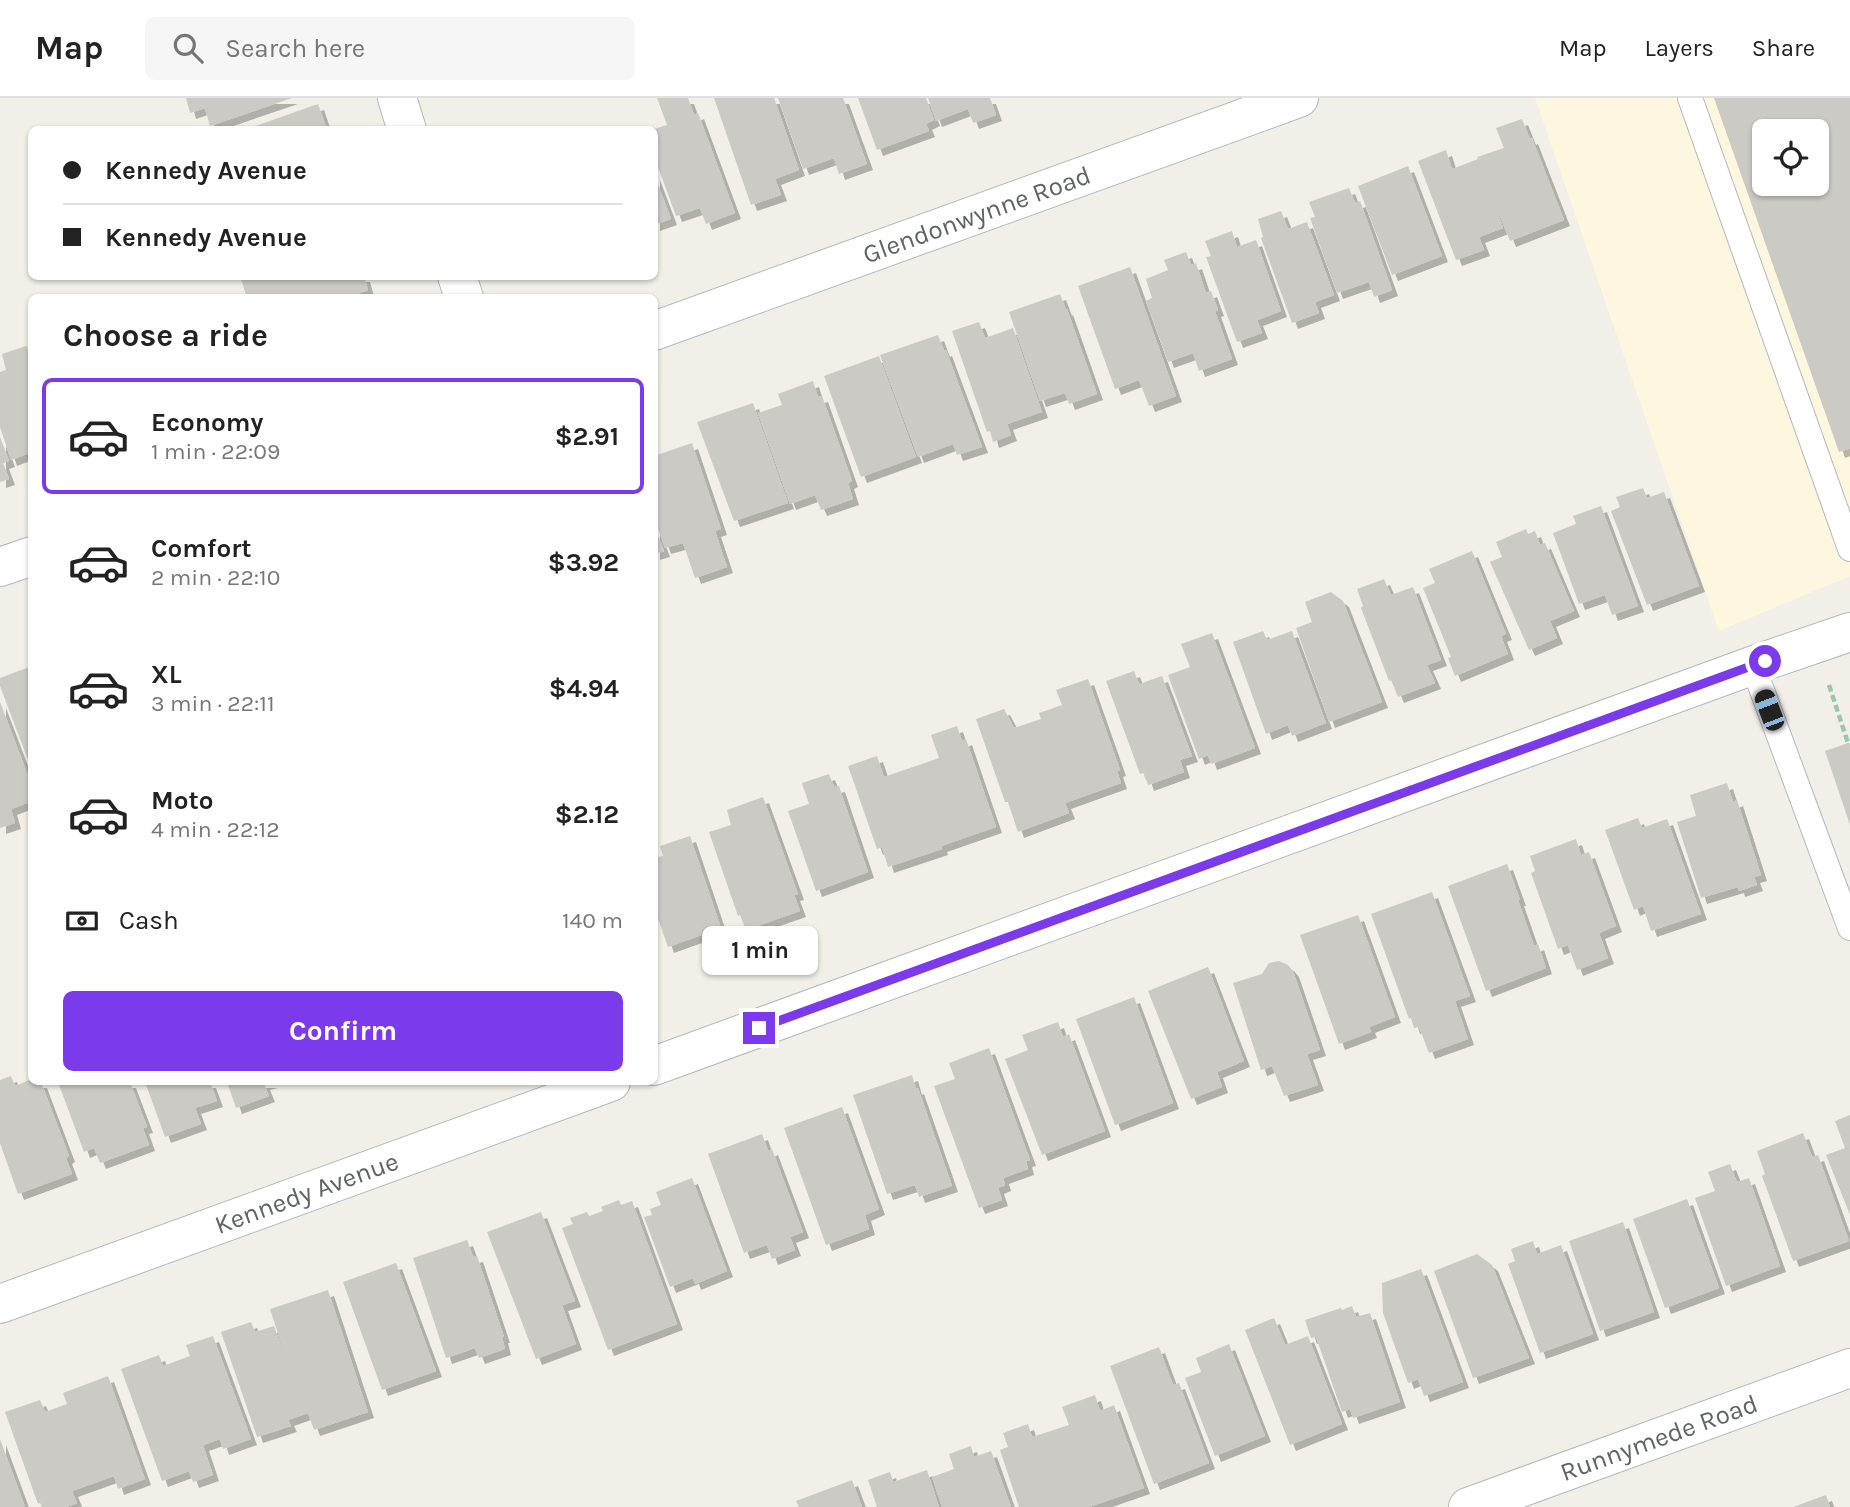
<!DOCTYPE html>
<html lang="en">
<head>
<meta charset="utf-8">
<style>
	:root { --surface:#fff; --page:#f6f6f6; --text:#222; --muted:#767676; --line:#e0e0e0; --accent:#7c3aed }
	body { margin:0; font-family:Karla,sans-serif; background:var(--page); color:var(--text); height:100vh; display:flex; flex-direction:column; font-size:26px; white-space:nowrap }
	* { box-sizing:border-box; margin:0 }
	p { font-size:23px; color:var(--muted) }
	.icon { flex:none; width:38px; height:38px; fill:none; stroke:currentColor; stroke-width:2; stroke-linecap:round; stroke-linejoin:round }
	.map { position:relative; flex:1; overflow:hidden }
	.details { position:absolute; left:28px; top:196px; width:630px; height:791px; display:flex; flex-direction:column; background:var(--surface); border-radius:10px; box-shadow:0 2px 5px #0004 }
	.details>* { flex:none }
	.hud { position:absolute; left:28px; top:28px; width:630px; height:154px; border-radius:10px; box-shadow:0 2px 5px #0004; display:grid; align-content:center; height:154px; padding:0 35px; background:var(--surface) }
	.buttons { position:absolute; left:1752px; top:21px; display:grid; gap:14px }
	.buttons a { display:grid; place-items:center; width:77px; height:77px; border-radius:10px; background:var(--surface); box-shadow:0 2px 5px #0004; font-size:35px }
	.end { position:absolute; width:32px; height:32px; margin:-16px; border:9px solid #7c3aed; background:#fff; box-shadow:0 0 0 4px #fff }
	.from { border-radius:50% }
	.bubble { position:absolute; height:49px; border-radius:10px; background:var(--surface); box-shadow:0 2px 5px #0004; font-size:23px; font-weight:700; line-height:49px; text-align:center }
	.car { position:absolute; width:21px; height:42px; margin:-21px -10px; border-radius:9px; box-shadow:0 0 5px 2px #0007; background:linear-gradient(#222 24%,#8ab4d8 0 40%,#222 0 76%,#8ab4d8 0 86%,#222 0) }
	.hud b { display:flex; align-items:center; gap:24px; height:66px; font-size:26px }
	.hud b+b { border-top:2px solid var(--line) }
	.hud i { width:18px; height:18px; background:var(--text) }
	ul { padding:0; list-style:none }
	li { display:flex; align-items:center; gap:21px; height:116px; margin:0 14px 10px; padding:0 21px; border:4px solid transparent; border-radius:10px }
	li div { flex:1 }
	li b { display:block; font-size:26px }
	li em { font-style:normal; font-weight:700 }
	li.active { border-color:var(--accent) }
	li>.icon { width:63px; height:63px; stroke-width:1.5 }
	h2 { padding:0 35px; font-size:32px; line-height:84px }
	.pay { display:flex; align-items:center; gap:18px; height:77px; padding:0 35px; font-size:26px }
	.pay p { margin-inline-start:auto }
	.primary-button { display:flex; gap:14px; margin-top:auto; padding:14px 35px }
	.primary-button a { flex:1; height:80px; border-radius:10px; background:var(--accent); color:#fff; font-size:28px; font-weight:700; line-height:80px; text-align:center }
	header { display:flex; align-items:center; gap:42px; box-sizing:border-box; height:98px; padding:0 35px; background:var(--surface); border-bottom:2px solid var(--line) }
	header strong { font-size:33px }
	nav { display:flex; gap:38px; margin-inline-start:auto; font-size:24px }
	.search { width:490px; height:63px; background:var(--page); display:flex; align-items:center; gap:18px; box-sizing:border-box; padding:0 24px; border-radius:10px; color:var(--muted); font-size:26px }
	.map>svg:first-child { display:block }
</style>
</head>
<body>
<header>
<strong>Map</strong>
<div class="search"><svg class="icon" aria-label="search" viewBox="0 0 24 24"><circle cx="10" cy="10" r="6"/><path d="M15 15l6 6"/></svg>Search here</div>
<nav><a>Map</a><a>Layers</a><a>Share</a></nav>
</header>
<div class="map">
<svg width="1850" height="1409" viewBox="0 0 1850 1409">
	<defs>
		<filter id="shadow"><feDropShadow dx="6" dy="6" stdDeviation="0" flood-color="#0004"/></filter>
	</defs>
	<rect width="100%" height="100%" fill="#f1efe8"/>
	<path fill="#fef7e0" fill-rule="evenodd" d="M1535,0h315v478l-131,55zM1764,33h52v53h-52z"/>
	<g fill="#cccac5" fill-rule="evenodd" filter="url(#shadow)">
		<path d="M186,0h106l-82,28 -5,-18 -15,5z"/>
		<path d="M657,0h31l6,17 4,-2 37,100 -29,11 -6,-16 -24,8 -22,-60v-27l13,-4z"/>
		<path d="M714,0h60l25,72 -24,9 6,16 -30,10z"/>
		<path d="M778,0h65l24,66 -28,10 -5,-16 -31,11z"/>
		<path d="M858,0h68l8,22 -8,4 3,7 -52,19z"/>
		<path d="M928,0h62l6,17 -23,8 -5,-14 -32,12z"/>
		<path d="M1714,0h136v350l-11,4zM1764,33h52v53h-52z"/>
		<path d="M318,6l9,26h-80v-1z"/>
		<path d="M1522,21l8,20 2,-1 32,82 -54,21 -19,-48 12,35 -24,9 5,13 -28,10 -38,-99 28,-11 6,19 26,-10 -1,-2 27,-9 -8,-20z"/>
		<path d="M1408,68l34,90 -50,19 -34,-89z"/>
		<path d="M654,76l17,45 -17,6z"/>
		<path d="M1349,90l6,15 5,-2 32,89 -18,7 -5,-15 -32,11 -27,-75 5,-1 -6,-15z"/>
		<path d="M1281,113l7,18 19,-7 27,73 -19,7 4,11 -27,10 -31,-85 2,-1 -5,-18z"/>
		<path d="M1232,133l5,16 19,-7 25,71 -24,9 5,13 -25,9 -31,-85 5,-1 -6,-15z"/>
		<path d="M1186,154l5,13 5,-2 10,30 5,-2 7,19 -3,1 17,48 -33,12 -6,-18 -25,9 -22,-61 6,-3 -6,-19 22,-9 -4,-10z"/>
		<path d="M1130,169l46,129 -27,10 -10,-26 -24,9 -37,-103z"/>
		<path d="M240,178h124l4,14 -21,8h-100z"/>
		<path d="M1060,196l6,16 1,-1 30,85 -28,10 -4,-11 -25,8 -31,-89z"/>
		<path d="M979,224l6,16 28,-10 29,84 -35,12 4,11 -18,7 -3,-11 -3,1 -35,-101z"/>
		<path d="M938,237l6,16 2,-1 36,97 -25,8 -4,-11 -35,13 -38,-102z"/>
		<path d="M26,248l6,12v94l-21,8 -11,-33v-55l6,-2 -4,-16z"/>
		<path d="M879,258l37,101 -55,20 -37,-101z"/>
		<path d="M813,283l5,16 4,-1 30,85 -4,2 5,16 -32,11 -6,-15 -25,9 -32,-91 24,-8 -4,-11z"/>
		<path d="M753,305l35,100 -54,18 -37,-99z"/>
		<path d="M0,339l9,24 -6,2 6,16 -9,3z"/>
		<path d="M692,345l29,86 -6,2 12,36 -32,11 -12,-35 -18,5 -11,-31v-61z"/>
		<path d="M1643,390l4,10 17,-6 35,94 -52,19 -36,-94 9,-4 -4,-10z"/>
		<path d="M1601,408l37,100 -26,9 -7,-20 -26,9 -26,-71 23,-9 -3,-8z"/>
		<path d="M654,427l10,26 -10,3z"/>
		<path d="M1526,431l2,5 7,-3 5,14 5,-2 29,68 -24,10 7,17 -28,12 -39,-88 12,-5 -6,-15z"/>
		<path d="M1472,453l34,83 -5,2 7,18 -53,22 -7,-18 3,-1 -28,-69 12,-5 -6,-14z"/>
		<path d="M1384,481l7,16 22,-8 28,73 -14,5 8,18 -37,14 -7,-17 -2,1 -28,-73 2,-2 -6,-17z"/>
		<path d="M1331,494l12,9 39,101 -53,20 -33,-94 16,-6 -7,-20z"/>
		<path d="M1263,533l4,9 25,-9 34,92 -34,13 -4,-11 -22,9 -33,-92z"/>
		<path d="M1212,535l43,115 -44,16 -3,-9 -9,4 -31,-84 22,-8 -9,-23z"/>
		<path d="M32,568v102h-1l-31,-82v-8z"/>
		<path d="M1134,573l5,13 23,-8 30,80 -12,4 4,12 -36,13 -4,-12 -4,1 -34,-93z"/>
		<path d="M1088,581l32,91 -3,1 4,12 -56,20 4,10 -51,19 -10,-30h-3l-29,-83 28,-10 10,19 27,-9 -2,-6 23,-8 -6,-15z"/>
		<path d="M0,604l32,84v15l-21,8 4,14 -15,5z"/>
		<path d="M957,628l5,15 4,-2 30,88 -55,19 1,3 -54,18 -6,-20 -5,2 -29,-83 29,-10 7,21 55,-19 -8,-23z"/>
		<path d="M1848,645h2v82l-25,-74z"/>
		<path d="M829,676l5,13 5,-1 29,86 -52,19 -28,-80 21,-7 -7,-21z"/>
		<path d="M1727,685l6,19 4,-2 24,75 -7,2 3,8 -18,6 -1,-4 -37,11 -24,-76 19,-6 -6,-21z"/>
		<path d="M763,699l35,97 -4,1 6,16 -54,19 -6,-15 -2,1 -29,-84 22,-7 -4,-15z"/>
		<path d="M1638,720l4,10 25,-9 34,95 -50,17 -8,-25 -9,4 -29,-80z"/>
		<path d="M690,738l31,92 -53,19 -14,-40v-49l9,-2 -3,-10z"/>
		<path d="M1576,741l5,16 8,-3 27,74 -17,7 9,25 -31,12 -9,-25 -10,4 -27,-76 4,-2 -5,-15z"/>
		<path d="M1507,766l13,36h-2l16,46 4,-2 8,24 -60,23 -38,-105z"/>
		<path d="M1432,794l38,104 -15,5 13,38 -39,14 -10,-26 -5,1 -3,-10 -2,1 -38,-105z"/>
		<path d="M1358,817l37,102 -26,10 2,5 -32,12 -39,-109z"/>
		<path d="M1279,863l9,4 5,6 27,79 -13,4 11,31 -34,11 -12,-30 -11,4 -28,-87 29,-9 7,-11z"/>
		<path d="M1208,869l36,94 -27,11 5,15 -31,12 -43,-108z"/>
		<path d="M1134,899l39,106 -58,22 -39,-106z"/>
		<path d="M1058,924l5,15 6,-3 36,97 -63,24 -37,-96 23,-9 -6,-15z"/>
		<path d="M989,950l41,112 -4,1 2,8 -25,9 2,7 -7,3 4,12 -23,8 -45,-122 21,-7 -6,-16z"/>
		<path d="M912,977l4,14 2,-1 34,98 -33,11 -4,-12 -28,9 -34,-99z"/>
		<path d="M11,978l4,10 17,-7v3h9l28,74 -3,2 6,16 -54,20 -18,-51v-63z"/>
		<path d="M58,984h72l17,45 -4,1 6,17 -49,18 -6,-15 -10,4z"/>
		<path d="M145,984h65l7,19 -22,7 6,16 -36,13z"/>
		<path d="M227,984h45l-8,2 5,12 -33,12z"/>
		<path d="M842,1009l37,102 -14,6 4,14 -43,16 -42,-117z"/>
		<path d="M1850,1017v100l-24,-60 19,-7 -10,-27z"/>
		<path d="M1803,1035l9,24 6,-2 31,86 -56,20 -31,-85 3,-2 -8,-23z"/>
		<path d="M762,1036l6,17 4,-2 31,83 -13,5 5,13 -23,9 -5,-14 -23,8 -36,-99z"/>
		<path d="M1730,1066l7,18 12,-4 31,88 -54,20 -31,-88 20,-7 -7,-19z"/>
		<path d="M692,1080l35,93 -32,13 -2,-6 -23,9 -26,-70 8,-2 -2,-6 11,-4 -5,-13z"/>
		<path d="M1687,1101l32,89 -54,20 -32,-89z"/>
		<path d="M619,1102l2,5 11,-4 45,123 -69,26 -46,-122 11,-4 -3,-6 17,-6 2,4 14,-5 -2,-4z"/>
		<path d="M541,1114l34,89 -13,4 14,39 -40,15 -49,-127z"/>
		<path d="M1623,1124l31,90 -54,19 -31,-90z"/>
		<path d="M467,1142l6,17 4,-1 27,81h-2l3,12 -26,9 -4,-10 -29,10 -33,-100z"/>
		<path d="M1533,1143l4,13 24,-9 32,89 -53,19 -32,-89 7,-3 -4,-12z"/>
		<path d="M1477,1156l15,11 37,93 -56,20 -39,-107z"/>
		<path d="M396,1165l40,108 -54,19 -39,-108z"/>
		<path d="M1421,1171l42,113 -39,14 -6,-17 -10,4 -25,-70 -1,-30z"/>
		<path d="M328,1192l40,122 -54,18 -6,-17 -3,1 -17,6 3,6 -34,11 -36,-105 30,-10 4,10 19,-6 27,78 -31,-95z"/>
		<path d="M1352,1208l4,11 14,-4 30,89 -47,16 -3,-9 -8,3 -26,-75 -5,1 -6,-18 36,-12 1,2z"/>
		<path d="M1274,1220l11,27 23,-9 34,88 -52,21 -45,-115z"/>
		<path d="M213,1238l38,103 -28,10 -3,-10 -17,6 10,30 -20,7 -4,-11 -27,10 -41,-112 38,-14 4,11 27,-10 -4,-11z"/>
		<path d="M1229,1246l36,92 -50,20 -30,-78 16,-6 -5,-14z"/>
		<path d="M1159,1249l14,38 6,-2 30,80 -55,21 -44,-118z"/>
		<path d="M108,1278l37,103 -27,10 -4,-13 -42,15 5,12 -11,4h-24l-2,-4 -2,1 -33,-92 35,-12 5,12 22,-8 -4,-11z"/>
		<path d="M1095,1297l5,16 14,-6 30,83 -55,19h-70l-19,-57 8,-3 -5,-14 25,-9 4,13 37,-12 -7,-18z"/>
		<path d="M0,1341l25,68h-25z"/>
		<path d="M971,1348l3,11 17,-6 20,56h-69l-10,-30 22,-8 -5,-15z"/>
		<path d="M927,1372l12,37h-62l-9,-27 22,-8 3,10z"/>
		<path d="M852,1382l10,27h-63l-3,-6z"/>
		<path d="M1826,1397l4,12h-37z"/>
	</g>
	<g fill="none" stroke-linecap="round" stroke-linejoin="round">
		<g stroke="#b5b8bc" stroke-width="26">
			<g id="service">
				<path d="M1690,0l160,451"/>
				<path d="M1753,568l97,262"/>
			</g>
		</g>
		<g stroke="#b5b8bc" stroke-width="40">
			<g id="minor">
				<path d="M397,0l10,32"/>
				<path d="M457,178l7,22"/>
				<path id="s1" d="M654,233l645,-233"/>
				<path d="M0,469l32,-11"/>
				<path d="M654,968l1111,-405 85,-29"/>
				<path id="s2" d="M0,1206l611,-222"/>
			</g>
		</g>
		<g stroke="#b5b8bc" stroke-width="40">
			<g id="tertiary">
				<path id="s3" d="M1468,1409l382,-139"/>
			</g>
		</g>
		<path stroke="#9cc7a9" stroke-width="4.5" stroke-dasharray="7 3.5" stroke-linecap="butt" d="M1829,587l19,58"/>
		<use href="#service" stroke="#fff" stroke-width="24"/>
		<use href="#minor" stroke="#fff" stroke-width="38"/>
		<use href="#tertiary" stroke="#fff" stroke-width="38"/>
	</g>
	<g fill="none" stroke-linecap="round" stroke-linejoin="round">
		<path stroke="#7c3aed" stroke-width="9" d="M759,930l1006,-367"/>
	</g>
	<g text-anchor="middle" stroke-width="7" stroke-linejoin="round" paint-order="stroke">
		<g font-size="26" fill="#5f6368" stroke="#fff">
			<text dy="9" stroke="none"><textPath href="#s1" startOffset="343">Glendonwynne Road</textPath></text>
			<text dy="9" stroke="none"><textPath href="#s2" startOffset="326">Kennedy Avenue</textPath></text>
			<text dy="9" stroke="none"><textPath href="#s3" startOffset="203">Runnymede Road</textPath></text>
		</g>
	</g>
</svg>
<div class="buttons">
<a><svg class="icon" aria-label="locate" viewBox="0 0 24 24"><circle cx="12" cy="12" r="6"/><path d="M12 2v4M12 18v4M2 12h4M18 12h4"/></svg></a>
</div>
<i class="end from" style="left:1765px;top:563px"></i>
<i class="end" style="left:759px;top:930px"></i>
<div class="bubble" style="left:702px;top:828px;width:116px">1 min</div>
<i class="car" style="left:1769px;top:612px;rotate:339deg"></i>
<div class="hud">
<b><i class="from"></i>Kennedy Avenue</b>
<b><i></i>Kennedy Avenue</b>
</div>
<section class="details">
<h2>Choose a ride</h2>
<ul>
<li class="active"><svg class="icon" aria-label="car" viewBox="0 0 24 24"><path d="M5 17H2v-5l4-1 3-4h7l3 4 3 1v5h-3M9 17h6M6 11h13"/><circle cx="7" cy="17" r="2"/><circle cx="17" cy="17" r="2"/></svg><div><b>Economy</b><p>1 min · 22:09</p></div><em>$2.91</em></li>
<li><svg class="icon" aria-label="car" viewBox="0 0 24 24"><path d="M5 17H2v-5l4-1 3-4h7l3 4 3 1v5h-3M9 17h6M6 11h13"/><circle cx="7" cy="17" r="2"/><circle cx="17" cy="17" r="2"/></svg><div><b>Comfort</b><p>2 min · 22:10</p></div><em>$3.92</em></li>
<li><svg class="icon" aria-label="car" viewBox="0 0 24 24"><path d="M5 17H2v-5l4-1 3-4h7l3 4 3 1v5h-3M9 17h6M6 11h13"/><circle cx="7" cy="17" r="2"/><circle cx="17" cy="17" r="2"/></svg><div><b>XL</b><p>3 min · 22:11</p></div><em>$4.94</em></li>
<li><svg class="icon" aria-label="car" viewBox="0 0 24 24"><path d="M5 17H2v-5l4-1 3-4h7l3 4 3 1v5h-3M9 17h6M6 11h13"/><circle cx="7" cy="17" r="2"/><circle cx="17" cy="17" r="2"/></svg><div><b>Moto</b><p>4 min · 22:12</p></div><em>$2.12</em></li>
</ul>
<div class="pay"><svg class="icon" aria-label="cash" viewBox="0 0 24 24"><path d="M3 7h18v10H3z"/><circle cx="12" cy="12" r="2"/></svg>Cash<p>140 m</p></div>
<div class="primary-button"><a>Confirm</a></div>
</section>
</div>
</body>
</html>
